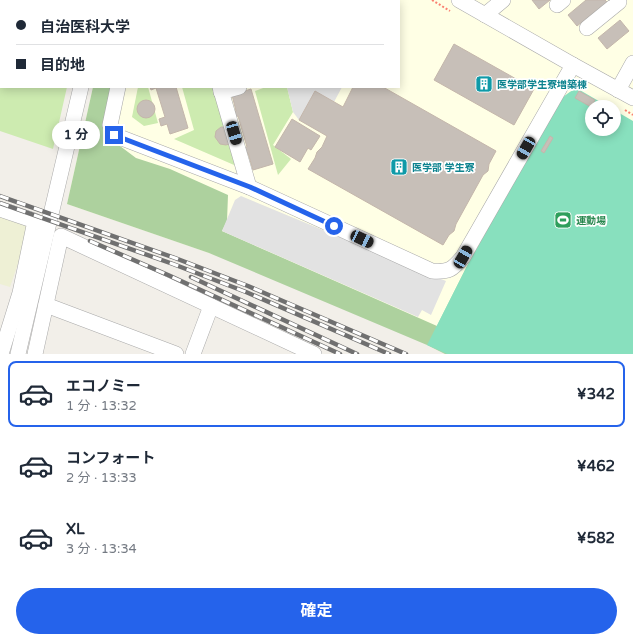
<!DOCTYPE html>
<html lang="ja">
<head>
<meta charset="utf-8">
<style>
	:root { --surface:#fff; --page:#f2f2f3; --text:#1f2937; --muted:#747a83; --line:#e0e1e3; --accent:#2563eb }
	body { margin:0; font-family:"Varela Round","Noto Sans JP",sans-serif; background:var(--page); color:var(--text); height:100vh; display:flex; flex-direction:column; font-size:15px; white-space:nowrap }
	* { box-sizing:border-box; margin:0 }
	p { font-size:13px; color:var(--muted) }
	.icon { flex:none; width:22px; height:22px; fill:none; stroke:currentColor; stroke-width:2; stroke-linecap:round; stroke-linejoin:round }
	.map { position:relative; height:354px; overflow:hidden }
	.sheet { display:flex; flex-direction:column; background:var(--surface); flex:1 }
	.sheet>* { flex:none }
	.guide { position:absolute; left:0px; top:0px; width:400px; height:88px; box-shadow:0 2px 10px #0003; display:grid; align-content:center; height:88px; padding:0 16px; background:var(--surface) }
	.fabs { position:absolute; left:585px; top:100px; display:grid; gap:8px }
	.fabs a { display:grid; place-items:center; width:36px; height:36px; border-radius:50%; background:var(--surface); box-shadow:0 2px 10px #0003; font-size:20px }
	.end { position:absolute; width:18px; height:18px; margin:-9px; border:5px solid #2563eb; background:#fff; box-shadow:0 0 0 2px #fff }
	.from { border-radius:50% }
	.bubble { position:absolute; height:28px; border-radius:14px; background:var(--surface); box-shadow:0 2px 10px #0003; font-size:13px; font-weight:700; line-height:28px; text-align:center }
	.car { position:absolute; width:12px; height:24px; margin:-12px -6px; border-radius:5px; box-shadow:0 0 3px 1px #0007; background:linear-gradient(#222 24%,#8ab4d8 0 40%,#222 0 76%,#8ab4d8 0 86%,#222 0) }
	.guide b { display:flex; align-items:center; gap:14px; height:38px; font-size:15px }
	.guide b+b { border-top:1px solid var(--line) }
	.guide i { width:10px; height:10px; background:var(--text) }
	ul { padding:7px 0 0; list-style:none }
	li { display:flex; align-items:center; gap:12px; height:66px; margin:0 8px 6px; padding:0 8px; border:2px solid transparent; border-radius:8px }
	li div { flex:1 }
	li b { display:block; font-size:15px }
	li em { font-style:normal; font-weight:700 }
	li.current { border-color:var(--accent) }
	li>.icon { width:36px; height:36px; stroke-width:1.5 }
	.button { display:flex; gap:8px; margin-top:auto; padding:8px 16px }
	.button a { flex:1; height:46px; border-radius:24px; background:var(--accent); color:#fff; font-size:16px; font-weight:700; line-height:46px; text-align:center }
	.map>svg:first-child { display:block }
</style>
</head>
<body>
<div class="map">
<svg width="633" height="354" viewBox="0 0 633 354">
	<rect width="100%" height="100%" fill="#f2efe9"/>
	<path fill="#ffffe5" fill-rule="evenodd" d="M112,0h521v354h-186l-87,-49 -293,-101 26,-117h306v-86h-287zM592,107h22v22h-22z"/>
	<path fill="#eef0d5" d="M0,212l32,11 -22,64 -10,-3z"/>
	<g fill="#cdebb0">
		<path d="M0,0h87l-86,1v86h66l-14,62 -53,-18z"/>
		<path d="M138,87h10l10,36 -14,3 -12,-9z"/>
		<path d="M182,87h35l24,81 -67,-29 20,-9z"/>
		<path d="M266,87h21l6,25 -20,33 18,14 -13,16 -23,-84z"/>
	</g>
	<path fill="#add19e" d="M93,87h19l-4,50 28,21 34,11 58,26 -1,26 -5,10 215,95 29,-58 53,-95 58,181h-132l-18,-9 -218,-92 -142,-49z"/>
	<path fill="#88e0be" d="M578,89l31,18h-17v22h22v-19l19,11v233h-186l-20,-9 39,-77 93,-166c5,-6 11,-12 19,-13z"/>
	<g fill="#e2e2e2">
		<path d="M287,87h55l-8,15 -19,-10 -16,28 -6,-8z"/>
		<path d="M241,196l205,85 -15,34 -9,-5 -4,7 -196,-86 13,-31z"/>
	</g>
	<g fill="#c7bfb8" stroke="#c4b6ab">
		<path d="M532,0h18l-11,9z"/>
		<path d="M586,0h19l2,2 -30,24 -9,-11z"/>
		<path d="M620,20l9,11 -22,18 -9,-11z"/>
		<path d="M454,44l80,45 -20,36 -80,-45z"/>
		<path d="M150,87h26l12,41 -18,6 -3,-10 -6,2 -2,-7 6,-2 -9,-29 -5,2z"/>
		<path d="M353,87h30l113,64 -7,13 -1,7 -5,4 -27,49 -2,7 -5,4 -6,10 -135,-76 7,-11 2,-6 5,-5 5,-11 -28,-16 16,-29 28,16z"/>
		<path d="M251,89l22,75 -20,6 -5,-17 -5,1 -1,-5 5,-2 -9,-31 -5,2 -2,-6 5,-1 -4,-16z"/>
		<path d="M579,91l16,9 -4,7 -16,-9z"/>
		<circle cx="146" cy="109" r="9"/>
		<path d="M292,119l28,17 -9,14 -3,-2 -8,14 -25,-15z"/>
		<path d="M221,127h6l2,17 -3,1 -6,-1 -5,-7 1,-6z"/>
		<path d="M550,136l3,2 -9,15 -3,-2z"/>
	</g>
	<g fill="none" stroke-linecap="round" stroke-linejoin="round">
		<g stroke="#a9a9a9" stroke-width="16">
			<g id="minor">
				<path d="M459,0l114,65 60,33"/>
				<path d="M100,1l1,-1"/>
				<path d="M137,1v-1"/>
				<path d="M237,1v-1"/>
				<path d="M557,5l6,-5"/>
				<path d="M485,15l18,-15"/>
				<path d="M587,28l32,-26 -2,-2"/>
				<path d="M118,87l-8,38 4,10 135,52 183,84c17,1 20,-1 31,-14l110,-192"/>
				<path d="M220,87l29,100"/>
				<path d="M618,90l15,-27"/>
				<path d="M221,92l18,-5"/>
				<path d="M0,209l35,12 -15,72 -19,61"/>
				<path d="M46,305l130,49"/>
				<path d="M18,354l63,-267"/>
				<path d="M35,354l26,-118 253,118"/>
				<path d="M193,354l18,-48"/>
			</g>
		</g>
		<g stroke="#fa8072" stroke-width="2" stroke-dasharray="2 2" stroke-linecap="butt">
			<path d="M432,0l18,11"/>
			<path d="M625,110l8,5"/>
		</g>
		<use href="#minor" stroke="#fff" stroke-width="15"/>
		<g stroke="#707070" stroke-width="4.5">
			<g id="rail">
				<path d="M0,196l175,62 73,28 158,68"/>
				<path d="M0,203l173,61 73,28 143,62"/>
				<path d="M90,241l78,34 172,79"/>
				<path d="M191,277l166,77"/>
			</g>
		</g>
		<use href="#rail" stroke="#fff" stroke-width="3" stroke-dasharray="9" stroke-linecap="butt"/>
	</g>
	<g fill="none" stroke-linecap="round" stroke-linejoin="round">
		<path stroke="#2563eb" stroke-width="5" d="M114,135l136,52 84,39"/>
	</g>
	<defs>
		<g id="building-square" transform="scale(0.9)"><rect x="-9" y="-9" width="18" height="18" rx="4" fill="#0f9aa8" stroke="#fff"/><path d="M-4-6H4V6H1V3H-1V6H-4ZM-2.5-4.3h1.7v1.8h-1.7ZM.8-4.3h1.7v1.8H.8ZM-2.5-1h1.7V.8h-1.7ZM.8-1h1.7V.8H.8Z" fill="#fff"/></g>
		<g id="stadium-square" transform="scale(0.9)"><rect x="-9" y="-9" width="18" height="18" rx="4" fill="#2e9e5b" stroke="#fff"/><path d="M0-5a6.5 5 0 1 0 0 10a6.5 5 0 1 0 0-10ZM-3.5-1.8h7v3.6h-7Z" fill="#fff"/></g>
	</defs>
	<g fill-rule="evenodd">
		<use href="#building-square" x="484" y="84"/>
		<use href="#building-square" x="399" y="167"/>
		<use href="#stadium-square" x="563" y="220"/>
	</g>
	<g text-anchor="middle" stroke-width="3.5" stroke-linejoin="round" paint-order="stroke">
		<g font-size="10" font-weight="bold" fill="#0d838f" stroke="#fff" text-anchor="start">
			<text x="497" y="88">医学部学生寮増築棟</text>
			<text x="412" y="171">医学部 学生寮</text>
		</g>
		<g font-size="10" font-weight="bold" fill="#27864d" stroke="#fff" text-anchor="start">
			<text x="576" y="224">運動場</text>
		</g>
	</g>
</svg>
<div class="fabs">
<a><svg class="icon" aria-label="locate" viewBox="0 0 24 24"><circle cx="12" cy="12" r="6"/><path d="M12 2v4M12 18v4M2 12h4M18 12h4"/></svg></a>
</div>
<i class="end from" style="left:334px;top:226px"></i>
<i class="end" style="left:114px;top:135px"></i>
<div class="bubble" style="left:52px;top:121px;width:48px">1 分</div>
<i class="car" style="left:234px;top:133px;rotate:164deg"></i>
<i class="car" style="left:526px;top:148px;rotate:210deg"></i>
<i class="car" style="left:362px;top:239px;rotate:115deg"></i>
<i class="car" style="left:463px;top:257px;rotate:30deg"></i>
<div class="guide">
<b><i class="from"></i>自治医科大学</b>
<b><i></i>目的地</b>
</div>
</div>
<section class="sheet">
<ul>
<li class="current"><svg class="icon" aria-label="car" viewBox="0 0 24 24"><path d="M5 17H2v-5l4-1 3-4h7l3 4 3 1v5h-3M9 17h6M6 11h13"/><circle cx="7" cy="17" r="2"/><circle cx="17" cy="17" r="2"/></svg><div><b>エコノミー</b><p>1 分 · 13:32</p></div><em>¥342</em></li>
<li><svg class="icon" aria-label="car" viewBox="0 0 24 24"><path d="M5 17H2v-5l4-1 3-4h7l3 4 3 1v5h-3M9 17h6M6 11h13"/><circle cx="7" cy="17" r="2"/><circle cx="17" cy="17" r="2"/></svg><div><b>コンフォート</b><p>2 分 · 13:33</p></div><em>¥462</em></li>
<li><svg class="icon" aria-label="car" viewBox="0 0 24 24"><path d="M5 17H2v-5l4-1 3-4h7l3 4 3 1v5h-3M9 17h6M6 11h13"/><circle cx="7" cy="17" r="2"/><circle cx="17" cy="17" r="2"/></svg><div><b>XL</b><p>3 分 · 13:34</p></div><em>¥582</em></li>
</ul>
<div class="button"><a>確定</a></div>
</section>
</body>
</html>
